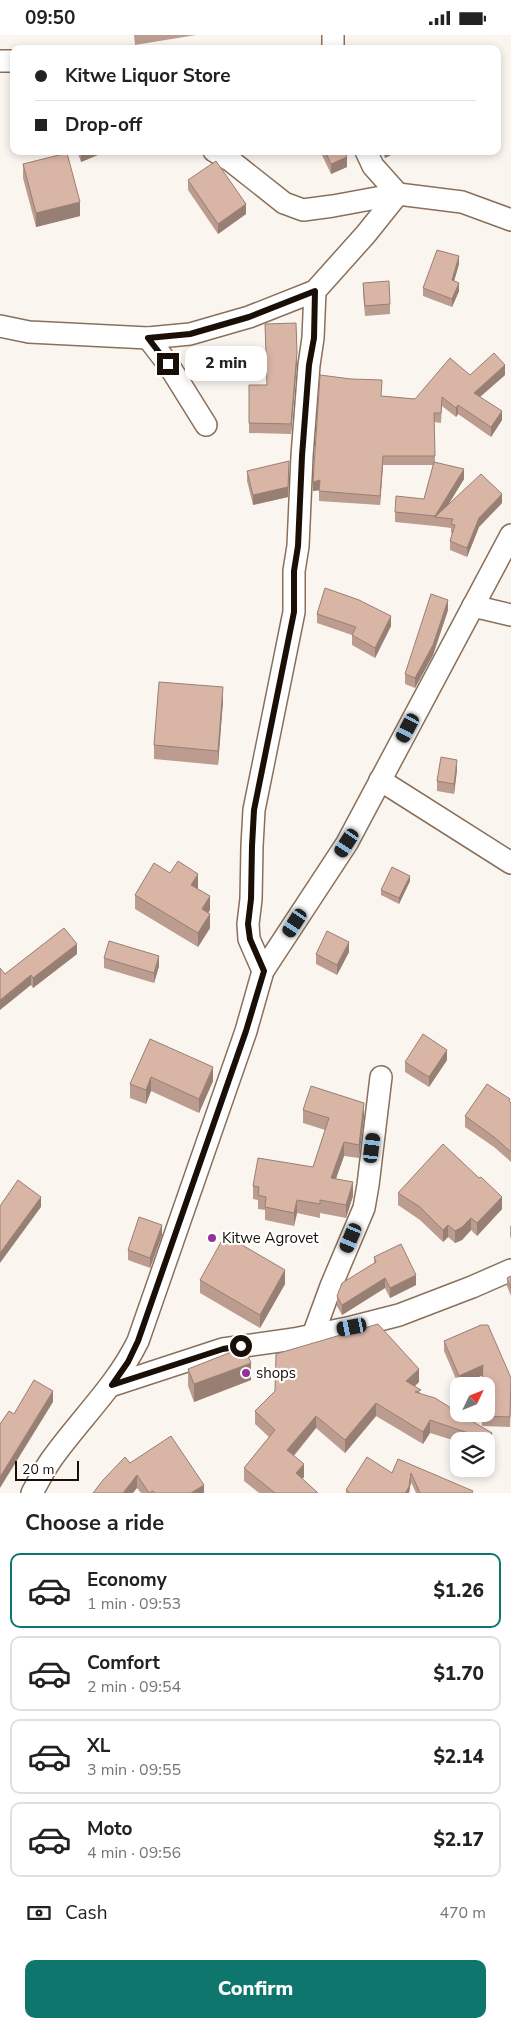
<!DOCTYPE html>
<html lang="en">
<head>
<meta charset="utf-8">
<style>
	:root { --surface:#fff; --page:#f6f6f6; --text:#222; --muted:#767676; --line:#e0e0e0; --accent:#0f766e }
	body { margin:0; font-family:"Nunito Sans",sans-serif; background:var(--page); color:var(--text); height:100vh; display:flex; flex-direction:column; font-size:19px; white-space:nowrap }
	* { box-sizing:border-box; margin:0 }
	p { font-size:16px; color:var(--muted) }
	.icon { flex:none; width:28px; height:28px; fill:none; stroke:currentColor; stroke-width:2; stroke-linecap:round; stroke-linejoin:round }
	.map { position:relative; height:1458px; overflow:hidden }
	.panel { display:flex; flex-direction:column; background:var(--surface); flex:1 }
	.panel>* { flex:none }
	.hud { position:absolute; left:10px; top:10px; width:491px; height:110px; border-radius:10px; box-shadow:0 2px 8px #0003; display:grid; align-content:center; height:110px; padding:0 25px; background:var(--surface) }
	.needle { width:32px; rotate:47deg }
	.fabs { position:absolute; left:450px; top:1342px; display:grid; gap:10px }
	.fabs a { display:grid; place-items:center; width:45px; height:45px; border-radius:10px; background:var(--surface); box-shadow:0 2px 8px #0003; font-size:25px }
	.scale { position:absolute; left:15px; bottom:12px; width:64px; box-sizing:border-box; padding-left:5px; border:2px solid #190f07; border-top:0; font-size:14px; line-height:18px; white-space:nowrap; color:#190f07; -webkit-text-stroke:4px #fff; paint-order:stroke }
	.end { position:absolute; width:22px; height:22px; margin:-11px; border:6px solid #190f07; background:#fff; box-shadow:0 0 0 2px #fff }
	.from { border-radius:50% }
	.bubble { position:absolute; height:35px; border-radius:10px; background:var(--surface); box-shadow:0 2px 8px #0003; font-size:16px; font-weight:800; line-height:35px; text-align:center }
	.car { position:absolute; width:15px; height:30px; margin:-15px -8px; border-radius:6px; box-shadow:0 0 4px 1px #0007; background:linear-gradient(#222 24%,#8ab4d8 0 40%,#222 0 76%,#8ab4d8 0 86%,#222 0) }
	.hud b { display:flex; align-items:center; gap:18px; height:48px; font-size:19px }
	.hud b+b { border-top:1px solid var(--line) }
	.hud i { width:12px; height:12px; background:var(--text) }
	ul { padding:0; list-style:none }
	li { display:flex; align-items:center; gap:15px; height:75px; margin:0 10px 8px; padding:0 15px; border:2px solid var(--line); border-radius:10px }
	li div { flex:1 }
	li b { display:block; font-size:19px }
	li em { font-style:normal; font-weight:800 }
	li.current { border-color:var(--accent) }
	li>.icon { width:45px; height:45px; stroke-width:1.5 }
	h2 { padding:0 25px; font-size:22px; line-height:60px }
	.pay { display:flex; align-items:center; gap:12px; height:55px; padding:0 25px; font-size:19px }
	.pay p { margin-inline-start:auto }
	.primary-button { display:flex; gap:10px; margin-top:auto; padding:10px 25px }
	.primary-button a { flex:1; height:58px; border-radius:10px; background:var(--accent); color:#fff; font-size:20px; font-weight:800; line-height:58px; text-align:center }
	.status { display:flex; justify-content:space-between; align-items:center; height:35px; padding:0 25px; background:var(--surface); direction:ltr }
	.status svg { height:14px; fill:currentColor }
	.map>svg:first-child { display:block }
</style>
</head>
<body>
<div class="status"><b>09:50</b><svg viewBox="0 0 49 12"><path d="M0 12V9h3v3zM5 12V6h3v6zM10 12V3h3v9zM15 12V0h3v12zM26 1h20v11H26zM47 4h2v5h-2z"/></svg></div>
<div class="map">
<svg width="511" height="1458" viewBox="0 0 511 1458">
	<rect width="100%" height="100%" fill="#fbf5f0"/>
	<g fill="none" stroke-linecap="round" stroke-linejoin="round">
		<g stroke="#8a705a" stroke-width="24">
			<g id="minor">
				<path d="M333,14v-14"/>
				<path d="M0,26h14"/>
				<path d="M214,116l17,10 53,42 19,7 30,-4 65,-12"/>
				<path d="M366,116l7,15 25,28"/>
				<path d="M0,291l29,6 119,6 42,-4 59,-17 66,-26 51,-57 32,-40 64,8 49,18"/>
				<path d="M148,303l20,26 38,61"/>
				<path d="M473,571l38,9"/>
				<path d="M380,745l131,83"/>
				<path d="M263,936l-14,-32 -1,-15 3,-25 1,-53 2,-36 40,-198v-41l4,-25 4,-90 7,-91 4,-27 2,-47"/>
				<path d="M313,1300l18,-49 33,-78 4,-23 13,-108"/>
				<path d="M113,1350l110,-36 71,-10 58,-12 47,-12 73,-28 39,-17"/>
				<path d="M32,1458c6,-11 12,-23 19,-33 29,-41 65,-74 87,-119l108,-310 17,-60 84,-128 164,-308"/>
			</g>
		</g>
		<use href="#minor" stroke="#fff" stroke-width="21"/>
	</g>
	<g fill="#bb9c8f">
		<path d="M134,0h62l-61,10z"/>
		<path d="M77,116h30l-26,11z"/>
		<path d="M320,116h24l3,16 -16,7z"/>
		<path d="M382,116h17l-14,7z"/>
		<path d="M23,129l57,52 -44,11 -13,-49z"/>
		<path d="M188,145l58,34 -28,20 -30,-44z"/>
		<path d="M459,229l-5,17 5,10 -7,16 -29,-11v-8z"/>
		<path d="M363,248l27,21v10l-25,2 -2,-23z"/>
		<path d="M265,289l32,38 -6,72 -42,-1v-48h18z"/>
		<path d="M470,340h35l-25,22 22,23 -11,17 -33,-23 -2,3 -14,-11 -1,17 -7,-1 1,40 29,17 -16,26 54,-2 -23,24 -12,30 -17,-7v-9l2,-8h-1v-5l-16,-2v-1v1l-40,-4v-10l29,-13 9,-34h-50l-3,40 -61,-4v-11l-6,1 38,-112 31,17 33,3z"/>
		<path d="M247,436h42l-1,26 -35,8 -6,-24z"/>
		<path d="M448,575l-15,45 -18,33 -10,-4v-10z"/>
		<path d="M317,579l74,12 -16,32 -23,-13v-10l-35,-12z"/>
		<path d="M223,666l-5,64 -64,-6v-14z"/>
		<path d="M457,735l-3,24 -17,-3v-10z"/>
		<path d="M170,838l28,15v1l12,21 -2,3 2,15 -12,19 -63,-38v-14z"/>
		<path d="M410,846l-11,23 -18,-9v-5z"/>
		<path d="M349,917l-12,23 -21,-11v-10z"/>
		<path d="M77,919l-44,34 -2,-3 -26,-11z"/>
		<path d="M104,923l55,8 -5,17 -50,-15z"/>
		<path d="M150,1004l63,42 -14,32 -48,-22 -5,13 -16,-6v-14z"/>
		<path d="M447,1025l-18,27 -24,-15v-10z"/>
		<path d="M510,1067l1,1v59l-17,-15 -29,-20v-11z"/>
		<path d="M303,1075l61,7 -5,41 -15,-2 -8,23 17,17 -7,22 -26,-5v5l-23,-5 -3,13 -29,-6v-10l-7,-1v-9l-5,-1v-13l60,-19 12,-37 -22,-7z"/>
		<path d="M398,1158l104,16 -25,27 -6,-6 -9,10 -7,3 -7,-6 -5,5 -23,-22 -22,-15z"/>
		<path d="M511,1190v14l-1,-3v-10z"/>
		<path d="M162,1200l-12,33 -22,-8v-10z"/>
		<path d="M374,1222l42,28 -26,13 -5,-10 -43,27 -5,-9v-10l37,-33z"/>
		<path d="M511,1241v20l-4,-10v-8z"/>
		<path d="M200,1245l85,4 -25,44 -60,-35z"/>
		<path d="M481,1290l30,79 -1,23 -28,-1 1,-51 -24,11 -15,-35v-10z"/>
		<path d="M188,1334l63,11 -57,22 -6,-16z"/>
		<path d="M419,1347l-4,4 6,8 71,39v13l-3,6h-3v-11h-27v1l-29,-9 -7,11 -47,-28 -31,37 -29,-25 -22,28 10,21 -2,2 16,14h-59l-15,-12v-13l25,-31 -14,-13v-13z"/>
		<path d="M398,1424l75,34h-57l-5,-11 -2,11h-63v-3l46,-17z"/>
		<path d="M130,1428l74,30h-63l-4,-5z"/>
	</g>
	<g fill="#987f74">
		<path d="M83,116h24l-26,11v-10z"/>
		<path d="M385,116h14l-14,7z"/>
		<path d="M347,122v10l-16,7v-10z"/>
		<path d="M80,167v14l-44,11v-14z"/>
		<path d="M246,169v10l-28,20v-10z"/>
		<path d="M459,221v8l-7,24v-8z"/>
		<path d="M459,248v8l-7,16v-8z"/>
		<path d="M297,317v10l-6,72v-10z"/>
		<path d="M505,330v10l-31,27v-9z"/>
		<path d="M458,370v9l-2,3v-9z"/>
		<path d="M502,376v9l-11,17v-10z"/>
		<path d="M383,421v9l-3,40v-9z"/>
		<path d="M289,426l-1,36 -35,8v-10z"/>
		<path d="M464,434v10l-24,39 -5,-1v9v-10z"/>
		<path d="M320,445v10l-7,1v-9z"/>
		<path d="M502,459v9l-23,24 -12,30v-9l12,-30z"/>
		<path d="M448,565v10l-15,45 -18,33v-10z"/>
		<path d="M391,581v10l-16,32v-10z"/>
		<path d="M223,652v14l-5,64v-14z"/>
		<path d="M457,725v10l-3,24v-10z"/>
		<path d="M198,839v14l-7,11v-14z"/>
		<path d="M410,841v5l-11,23v-6z"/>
		<path d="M210,861v14l-8,13v-14z"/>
		<path d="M210,879v14l-12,19v-14z"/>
		<path d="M349,907v10l-12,23v-10z"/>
		<path d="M77,909v10l-44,34v-10z"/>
		<path d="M159,921v10l-5,17v-10z"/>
		<path d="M31,940v10l-31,25v-10z"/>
		<path d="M447,1015v10l-18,27v-10z"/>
		<path d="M213,1032v14l-14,32v-14z"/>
		<path d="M151,1042v14l-5,13v-14z"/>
		<path d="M364,1068v14l-5,41v-13z"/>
		<path d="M344,1107v14l-13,36v-14z"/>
		<path d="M353,1147v14l-7,22v-13z"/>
		<path d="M41,1162v10l-41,56v-10z"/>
		<path d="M502,1162v12l-25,27v-13z"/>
		<path d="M297,1165v13l-3,13v-13z"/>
		<path d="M471,1183v12l-9,10 -7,3v-12z"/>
		<path d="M162,1190v10l-12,33v-10z"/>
		<path d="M448,1190v12l-5,5v-12z"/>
		<path d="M285,1235v14l-25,44v-13z"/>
		<path d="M416,1240v10l-26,13v-10z"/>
		<path d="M385,1243v10l-43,27v-10z"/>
		<path d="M251,1328v17l-57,22v-18z"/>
		<path d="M483,1330v10l-24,11v-10z"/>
		<path d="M419,1334v13l-13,12v-13z"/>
		<path d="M53,1356v11l-53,86v-11z"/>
		<path d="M376,1368v13l-31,37v-13z"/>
		<path d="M316,1381v12l-29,35v-13z"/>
		<path d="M430,1385v13l-7,11v-12z"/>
		<path d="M492,1398v13l-3,6v-12z"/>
		<path d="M304,1429v13l-8,9v-13z"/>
		<path d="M411,1438v9l-2,11h-4z"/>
		<path d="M137,1440v13l-4,5h-10z"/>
		<path d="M204,1450v8h-13z"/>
	</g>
	<g fill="#d9b5a6" stroke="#987f74">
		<path d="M325,116h19l3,6 -16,7z"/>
		<path d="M67,118l13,49 -44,11 -13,-49z"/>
		<path d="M216,126l30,43 -28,20 -30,-44z"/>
		<path d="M437,215l22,6 -7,24 7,3 -7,16 -29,-11z"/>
		<path d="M389,246l1,23 -25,2 -2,-23z"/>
		<path d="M296,288l1,29 -6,72 -42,-1v-38h18l-2,-61z"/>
		<path d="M494,318l11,12 -31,28 28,18 -11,16 -33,-22 -2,3 -14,-11 -1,16h-7l1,43h-52l-3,40 -61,-5 1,-11 -7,2 7,-107 31,4 31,1 -1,16 34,3 35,-41 20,17z"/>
		<path d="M289,426l-1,26 -35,8 -6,-24z"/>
		<path d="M434,427l30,7 -29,47 -40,-4 1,-16 28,3z"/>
		<path d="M481,439l21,20 -23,24 -12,30 -17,-7 5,-16 -4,-1 2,-5 -18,-2z"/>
		<path d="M325,553l34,12 32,16 -16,32 -23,-13 4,-8 -39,-13z"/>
		<path d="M431,559l17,6 -15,45 -18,33 -10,-4z"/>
		<path d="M159,647l64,5 -5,64 -64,-6z"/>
		<path d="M441,722l16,3 -3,24 -17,-3z"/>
		<path d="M178,826l20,13 -7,11 19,11 -8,13 8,5 -12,19 -63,-38 19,-32 16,10z"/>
		<path d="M392,832l18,9 -11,22 -18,-8z"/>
		<path d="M64,893l13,16 -44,34 -2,-3 -31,25v-32l5,6z"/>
		<path d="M327,896l22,11 -12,23 -21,-11z"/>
		<path d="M109,906l50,15 -5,17 -50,-15z"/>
		<path d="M423,999l24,16 -18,27 -24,-15z"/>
		<path d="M150,1004l63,28 -14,32 -48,-22 -5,13 -16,-6z"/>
		<path d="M487,1049l23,15 -1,2 2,2v49l-17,-15 -29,-21z"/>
		<path d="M311,1051l53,17 -5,42 -15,-3 -13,36 22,4 -7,23 -26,-5v4l-23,-4 -3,13 -29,-6 1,-10 -8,-2 1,-8 -6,-1 5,-28 55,9 16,-49 -26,-8z"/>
		<path d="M443,1109l36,34 2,-1 21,20 -25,26 -6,-5 -9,9 -7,4 -7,-6 -5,5 -23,-23 -22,-14z"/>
		<path d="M18,1145l23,17 -41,56v-47z"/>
		<path d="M139,1182l23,8 -12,33 -22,-8z"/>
		<path d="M225,1200l60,35 -25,45 -60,-35z"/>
		<path d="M401,1209l15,31 -26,13 -5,-10 -43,27 -5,-9 5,-13 34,-21 -2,-5z"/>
		<path d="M511,1241v12l-4,-10z"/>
		<path d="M378,1289l41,45 -13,12 15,9 -6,2 20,6 24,15v1h1l32,19 -3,7 -59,-20 -7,12 -47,-29 -31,37 -29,-24 -29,34 17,14 -8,9 22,20h-43l-31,-25 31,-38 -20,-19 20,-20 1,-37z"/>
		<path d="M481,1290h7l23,53 -1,39 -28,-1v-2h4v-28h-4l1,-21 -24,11 -15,-35z"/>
		<path d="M244,1312l7,16 -57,21 -6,-15z"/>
		<path d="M34,1345l19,11 -53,86v-53l9,-13 5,3z"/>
		<path d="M171,1401l33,49 -13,8h-36l-2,-2 -4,2 -12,-18 -14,18h-30l10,-13 22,-23 5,6z"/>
		<path d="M367,1422l25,16 6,-14 75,32 -1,2h-52l-9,-20 -2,14 -4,6h-55l-4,-3z"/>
	</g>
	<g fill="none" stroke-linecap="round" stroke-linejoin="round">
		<path stroke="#190f07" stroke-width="6" d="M168,329l-20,-26 42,-4 59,-17 66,-26 -1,47 -5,27 -7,91 -4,90 -4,25v41l-40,198 -2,36 -1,53 -3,25 2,15 14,32 -18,60 -108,310 -10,21 -16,23 111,-36 18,-3"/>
	</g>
	<g fill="#91329c" stroke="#fff" stroke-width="2">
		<circle cx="212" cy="1203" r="5"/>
		<circle cx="246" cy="1338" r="5"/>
	</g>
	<g text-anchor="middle" stroke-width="4.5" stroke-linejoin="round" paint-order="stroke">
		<g font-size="15" fill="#190f07" stroke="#fff" text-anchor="start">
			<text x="222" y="1208">Kitwe Agrovet</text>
			<text x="256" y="1343">shops</text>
		</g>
	</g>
</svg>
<div class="fabs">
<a><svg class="needle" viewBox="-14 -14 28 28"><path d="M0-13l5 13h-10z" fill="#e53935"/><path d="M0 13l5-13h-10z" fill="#767676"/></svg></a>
<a><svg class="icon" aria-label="layers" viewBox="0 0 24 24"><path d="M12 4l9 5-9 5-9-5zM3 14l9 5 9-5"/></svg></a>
</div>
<div class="scale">20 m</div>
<i class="end from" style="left:241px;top:1311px"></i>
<i class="end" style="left:168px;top:329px"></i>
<div class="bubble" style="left:185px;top:311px;width:82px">2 min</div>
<i class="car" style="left:408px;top:693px;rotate:208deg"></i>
<i class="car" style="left:347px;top:808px;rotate:213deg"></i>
<i class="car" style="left:295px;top:888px;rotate:213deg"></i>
<i class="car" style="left:372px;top:1113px;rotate:7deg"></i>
<i class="car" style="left:351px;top:1203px;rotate:203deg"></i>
<i class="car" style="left:352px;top:1292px;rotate:259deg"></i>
<div class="hud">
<b><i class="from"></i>Kitwe Liquor Store</b>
<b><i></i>Drop-off</b>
</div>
</div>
<section class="panel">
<h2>Choose a ride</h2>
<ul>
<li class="current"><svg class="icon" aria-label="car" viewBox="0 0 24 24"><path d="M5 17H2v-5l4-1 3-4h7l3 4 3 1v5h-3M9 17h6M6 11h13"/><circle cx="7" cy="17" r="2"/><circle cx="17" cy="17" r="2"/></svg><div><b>Economy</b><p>1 min · 09:53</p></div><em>$1.26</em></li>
<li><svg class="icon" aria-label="car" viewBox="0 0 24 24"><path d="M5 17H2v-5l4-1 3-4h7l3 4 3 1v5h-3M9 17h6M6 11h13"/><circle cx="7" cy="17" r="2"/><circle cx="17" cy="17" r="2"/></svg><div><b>Comfort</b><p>2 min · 09:54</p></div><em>$1.70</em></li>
<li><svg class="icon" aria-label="car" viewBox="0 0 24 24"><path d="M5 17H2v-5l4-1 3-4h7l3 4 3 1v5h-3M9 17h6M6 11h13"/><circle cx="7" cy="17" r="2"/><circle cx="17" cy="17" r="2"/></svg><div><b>XL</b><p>3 min · 09:55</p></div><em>$2.14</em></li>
<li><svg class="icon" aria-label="car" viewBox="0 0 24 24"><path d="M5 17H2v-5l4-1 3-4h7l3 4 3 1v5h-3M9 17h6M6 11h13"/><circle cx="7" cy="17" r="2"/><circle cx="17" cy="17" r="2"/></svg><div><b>Moto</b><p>4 min · 09:56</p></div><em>$2.17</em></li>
</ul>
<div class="pay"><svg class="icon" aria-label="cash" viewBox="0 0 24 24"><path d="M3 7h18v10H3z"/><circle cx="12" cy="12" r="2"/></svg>Cash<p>470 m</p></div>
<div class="primary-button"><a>Confirm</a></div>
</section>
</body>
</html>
